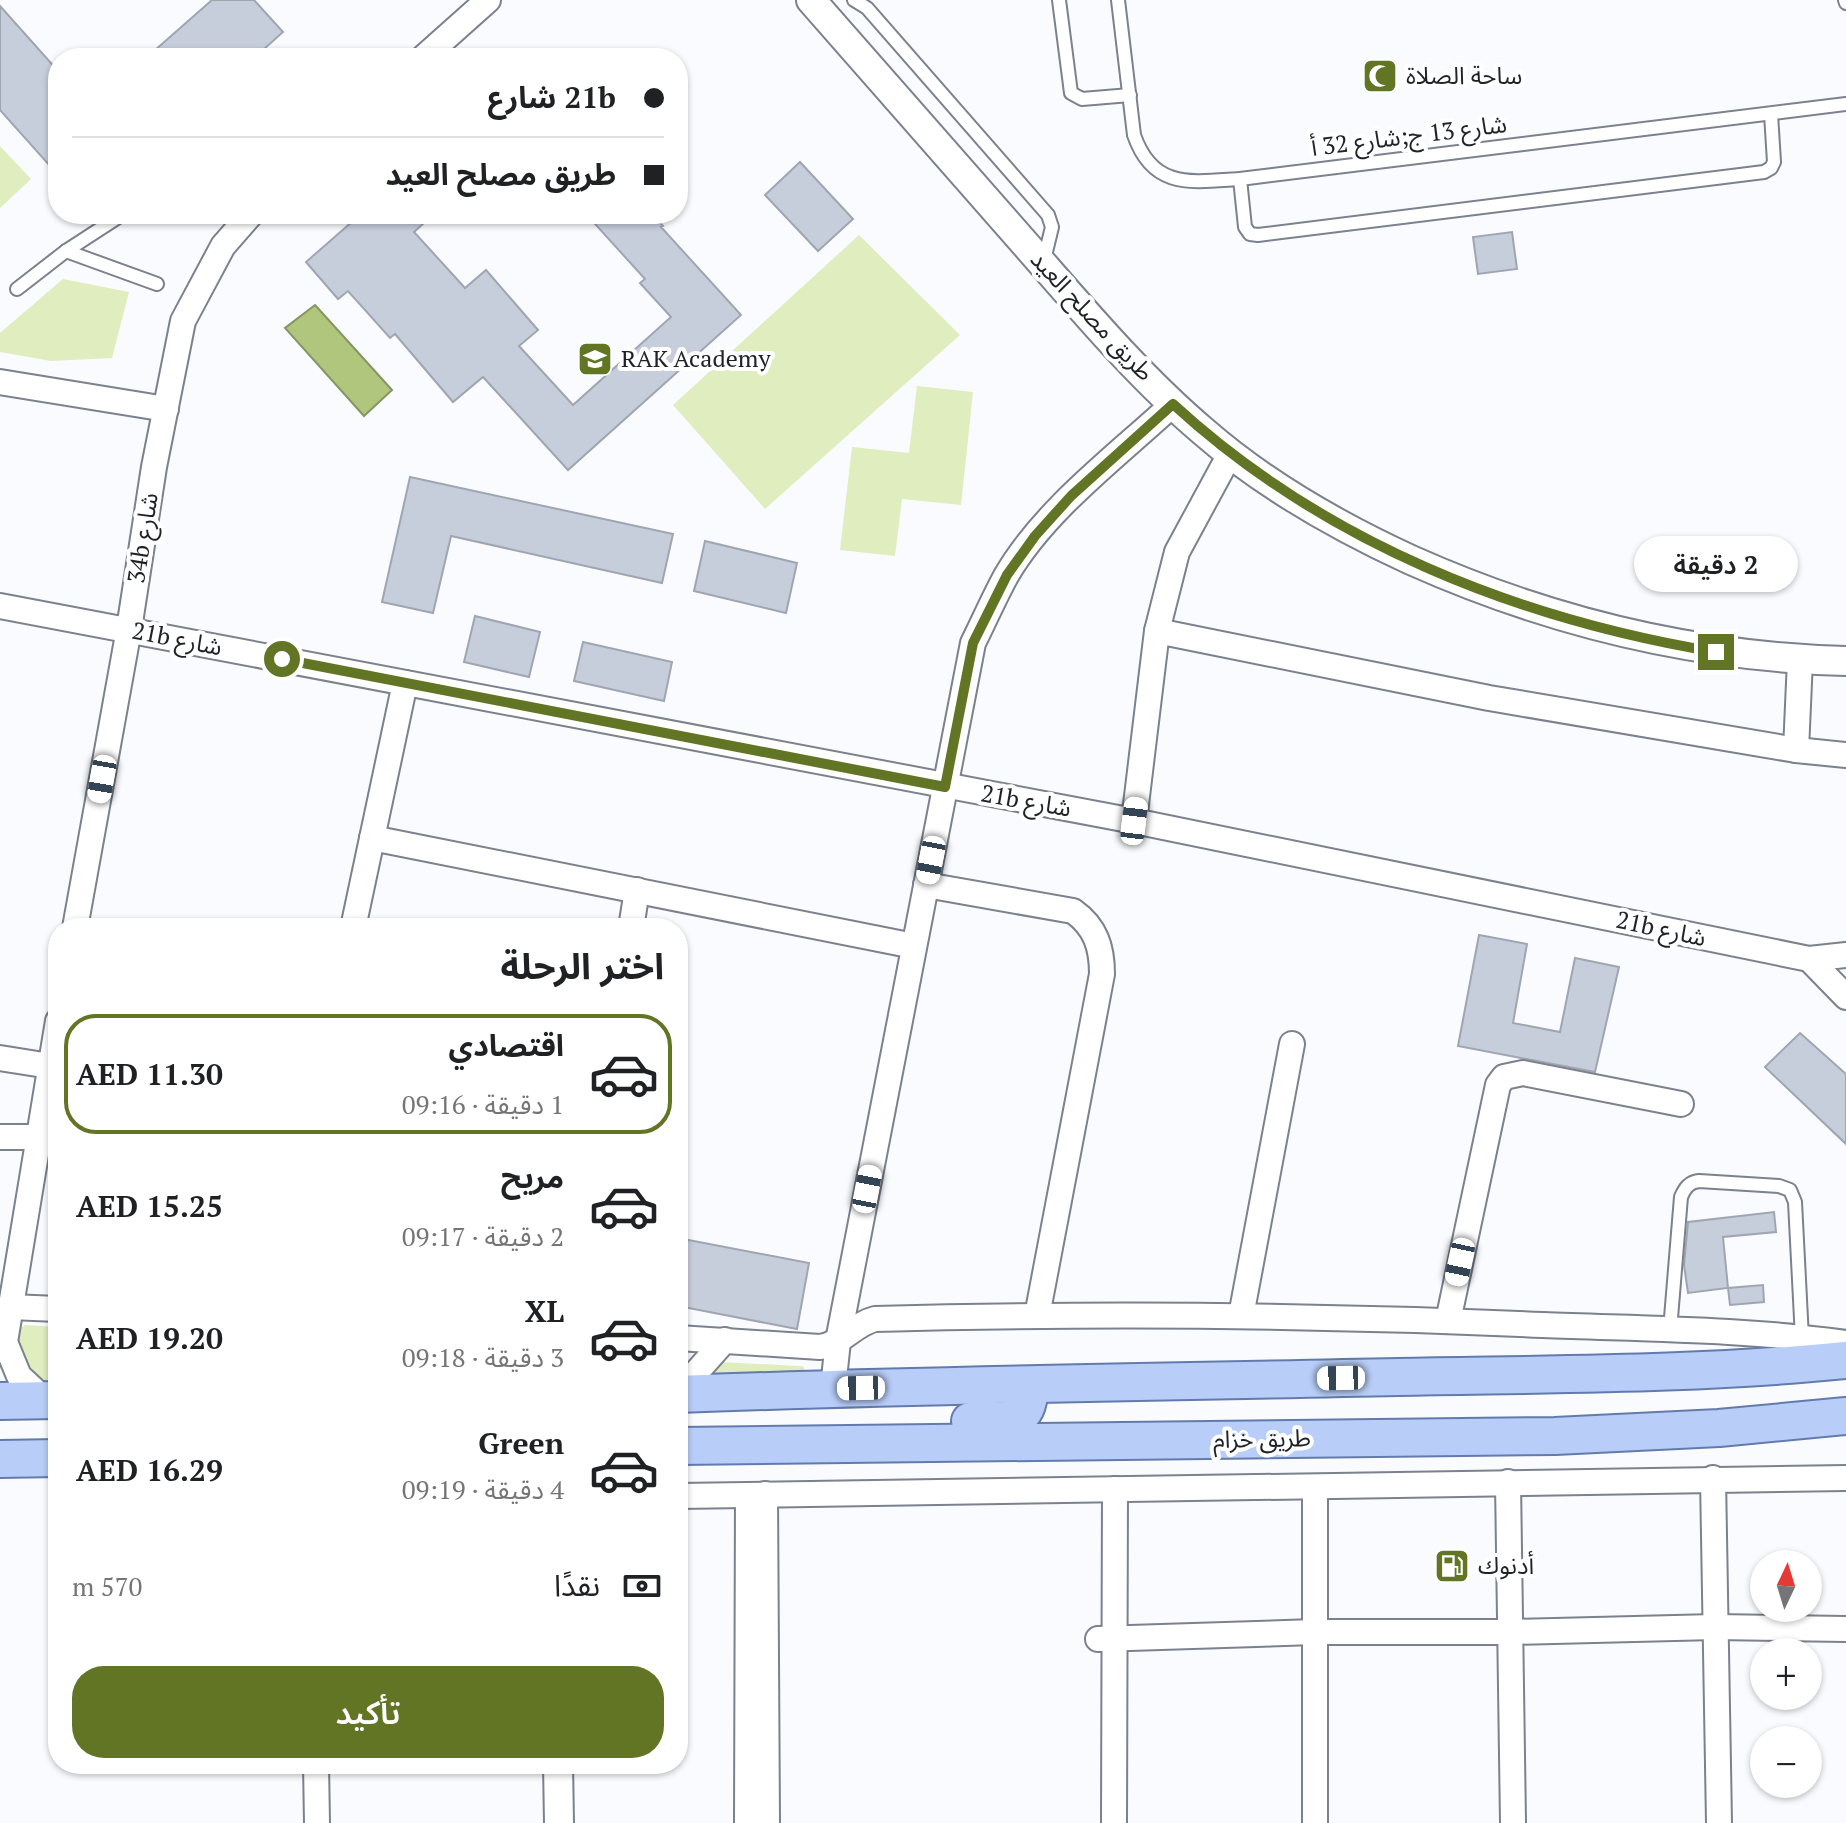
<!DOCTYPE html>
<html lang="ar">
<head>
<meta charset="utf-8">
<style>
	:root { --surface:#fff; --page:#f2f2f2; --text:#202124; --muted:#757577; --line:#e0e0e0; --accent:#627524 }
	body { margin:0; font-family:"PT Serif","Noto Sans Arabic",serif; background:var(--page); color:var(--text); direction:rtl; height:100vh; display:flex; flex-direction:column; font-size:30px; white-space:nowrap }
	* { box-sizing:border-box; margin:0 }
	p { font-size:26px; color:var(--muted) }
	.icon { flex:none; width:44px; height:44px; fill:none; stroke:currentColor; stroke-width:2; stroke-linecap:round; stroke-linejoin:round }
	.map { position:relative; flex:1; overflow:hidden; direction:ltr }
	.drawer { position:absolute; left:48px; top:918px; width:640px; height:856px; display:flex; flex-direction:column; background:var(--surface); border-radius:32px; box-shadow:0 2px 6px #0004; direction:rtl }
	.drawer>* { flex:none }
	.top-card { position:absolute; left:48px; top:48px; width:640px; height:176px; border-radius:32px; box-shadow:0 2px 6px #0004; direction:rtl; display:grid; align-content:center; height:176px; padding:0 24px; background:var(--surface) }
	.needle { width:52px; rotate:4deg }
	.fabs { position:absolute; left:1750px; top:1550px; display:grid; gap:16px }
	.fabs a { display:grid; place-items:center; width:72px; height:72px; border-radius:50%; background:var(--surface); box-shadow:0 2px 6px #0004; font-size:40px }
	.end { position:absolute; width:36px; height:36px; margin:-18px; border:10px solid #627524; background:#fff; box-shadow:0 0 0 4px #fff }
	.from { border-radius:50% }
	.bubble { position:absolute; height:56px; border-radius:28px; background:var(--surface); box-shadow:0 2px 6px #0004; font-size:26px; font-weight:600; line-height:56px; text-align:center; direction:rtl }
	.car { position:absolute; width:24px; height:48px; margin:-24px -12px; border-radius:10px; box-shadow:0 0 6px 2px #0007; background:linear-gradient(#fff 24%,#345 0 40%,#fff 0 76%,#345 0 86%,#fff 0) }
	.top-card b { display:flex; align-items:center; gap:28px; height:76px; font-size:30px }
	.top-card b+b { border-top:2px solid var(--line) }
	.top-card i { width:20px; height:20px; background:var(--text) }
	ul { padding:0; list-style:none }
	li { display:flex; align-items:center; gap:24px; height:120px; margin:0 16px 12px; padding:0 8px; border:4px solid transparent; border-radius:32px }
	li div { flex:1 }
	li b { display:block; font-size:30px }
	li em { font-style:normal; font-weight:600 }
	li.current { border-color:var(--accent) }
	li>.icon { width:72px; height:72px; stroke-width:1.5 }
	h2 { padding:0 24px; font-size:36px; line-height:96px }
	.pay { display:flex; align-items:center; gap:20px; height:88px; padding:0 24px; font-size:30px }
	.pay p { margin-inline-start:auto }
	.cta { display:flex; gap:16px; margin-top:auto; padding:16px 24px }
	.cta a { flex:1; height:92px; border-radius:32px; background:var(--accent); color:#fff; font-size:32px; font-weight:600; line-height:92px; text-align:center }
	.map>svg:first-child { display:block }
</style>
</head>
<body>
<div class="map">
<svg width="1846" height="1823" viewBox="0 0 1846 1823">
	<rect width="100%" height="100%" fill="#fafbfe"/>
	<g fill="#dfedbf">
		<path d="M0,146l31,33 -31,29z"/>
		<path d="M859,235l101,100 -195,174 -92,-104z"/>
		<path d="M63,279l66,13 -17,66 -61,3 -51,-9v-19z"/>
		<path d="M917,386l56,6 -12,113 -59,-6 -7,57 -55,-6 12,-103 57,6z"/>
		<path d="M25,1325l33,2v59h-37l-11,-50z"/>
		<path d="M720,1362l80,4 4,1v9l-102,1z"/>
	</g>
	<path fill="#b1c67d" stroke="#859563" stroke-width="2" d="M315,305l77,85 -28,26 -79,-88z"/>
	<g fill="#c7cedb" stroke="#9fa5b1" stroke-width="2">
		<path d="M212,0h42l29,32 -29,26h-108z"/>
		<path d="M0,6l58,65v104l-58,-65z"/>
		<path d="M800,162l53,57 -35,32 -53,-56z"/>
		<path d="M361,214h73l-20,18 51,56 21,-18 52,60 -19,16 54,59 98,-88 -31,-34 5,-4 -59,-65h66l11,12 -2,1 80,88 -173,155 -85,-93 -30,25 -58,-68 -5,4 -42,-47 -10,8 -32,-37z"/>
		<path d="M1512,232l5,37 -39,5 -5,-37z"/>
		<path d="M410,477l263,57 -11,49 -211,-47 -18,77 -51,-11z"/>
		<path d="M705,541l92,22 -11,50 -92,-22z"/>
		<path d="M475,616l65,16 -11,45 -65,-15z"/>
		<path d="M583,642l89,20 -8,39 -90,-20z"/>
		<path d="M1479,935l48,9 -14,79 47,9 15,-74 44,9 -24,105 -137,-26z"/>
		<path d="M1800,1033l46,41v70l-81,-77z"/>
		<path d="M1774,1212l2,20 -53,5 5,51 -40,5 -4,-28 4,-43z"/>
		<path d="M678,1238l131,25 -12,66 -119,-23z"/>
		<path d="M1763,1285l1,17 -34,3 -2,-17z"/>
	</g>
	<g fill="none" stroke-linecap="round" stroke-linejoin="round">
		<g stroke="#7b818d" stroke-width="16">
			<g id="service">
				<path d="M854,0l13,8 181,207 4,12 -8,33"/>
				<path d="M1059,0l12,93 11,6 48,-4"/>
				<path d="M1118,0l16,135c19,55 58,47 106,44l606,-75"/>
				<path d="M1845,0l1,3"/>
				<path d="M1240,179l5,48 5,7 8,1 506,-63 7,-4 3,-6 -3,-48"/>
				<path d="M66,251l91,33"/>
				<path d="M17,289l49,-38 57,-37"/>
				<path d="M1670,1330l11,-133c4,-9 8,-15 18,-16l80,5 11,4 5,12 7,136"/>
			</g>
		</g>
		<g stroke="#7b818d" stroke-width="28">
			<g id="minor">
				<path d="M423,58l65,-58"/>
				<path d="M0,382l166,27"/>
				<path d="M0,606l1134,215 675,138 37,38"/>
				<path d="M1157,631l332,67 307,52 50,5"/>
				<path d="M1796,750l4,-90"/>
				<path d="M1134,821l23,-190 20,-79 53,-98"/>
				<path d="M372,838l542,108"/>
				<path d="M926,885l147,26c23,16 29,37 29,63l-65,342"/>
				<path d="M75,928l54,-299 25,-162 29,-146 40,-75 28,-32"/>
				<path d="M353,928l52,-245"/>
				<path d="M631,928l6,-38"/>
				<path d="M1809,959l37,-4"/>
				<path d="M0,1058l50,8"/>
				<path d="M0,1137h37"/>
				<path d="M10,1307l48,2"/>
				<path d="M1241,1316l51,-272"/>
				<path d="M1448,1321l50,-236 6,-8 19,-4 158,31"/>
				<path d="M678,1338l142,9c22,-3 34,-23 55,-28 223,-6 446,-4 668,6 101,4 203,4 303,18"/>
				<path d="M5,1342l14,34 26,24"/>
				<path d="M0,1350l5,-8 53,-321"/>
				<path d="M833,1388l5,-47 135,-698c11,-22 21,-45 33,-67 38,-66 111,-120 167,-172"/>
				<path d="M678,1393l47,-53"/>
				<path d="M1713,1478l6,345"/>
				<path d="M1508,1482l5,341"/>
				<path d="M1315,1487v336"/>
				<path d="M765,1494l2,329"/>
				<path d="M678,1496l1168,-18"/>
				<path d="M1098,1639l217,-7h195l205,-5 131,2"/>
				<path d="M316,1764l1,59"/>
				<path d="M747,1823l1,-328"/>
				<path d="M1114,1823l1,-334"/>
			</g>
		</g>
		<g stroke="#7b818d" stroke-width="32">
			<g id="tertiary">
				<path d="M811,0c72,82 144,164 216,246 56,64 112,131 177,186 62,54 133,94 207,128 139,62 283,97 435,101"/>
				<path d="M558,1764l1,59"/>
			</g>
		</g>
		<g stroke="#637bac" stroke-width="40">
			<g id="primary">
				<path d="M678,1394c240,-9 480,-12 720,-17 149,-3 300,-2 448,-17"/>
				<path d="M0,1401l58,-1"/>
				<path d="M970,1421c34,-1 61,7 59,-36"/>
				<path d="M678,1446l877,-10 164,-8 127,-12"/>
				<path d="M0,1459l58,-1"/>
			</g>
		</g>
		<use href="#service" stroke="#fff" stroke-width="12"/>
		<use href="#minor" stroke="#fff" stroke-width="24"/>
		<use href="#tertiary" stroke="#fff" stroke-width="28"/>
		<use href="#primary" stroke="#b8cdf8" stroke-width="36"/>
	</g>
	<g fill="none" stroke-linecap="round" stroke-linejoin="round">
		<path stroke="#627524" stroke-width="10" d="M282,659l663,128 28,-144 34,-68 28,-39 36,-40 102,-92c150,138 344,215 543,248"/>
	</g>
	<defs>
		<g id="mosque-square" transform="scale(1.8)"><rect x="-9" y="-9" width="18" height="18" rx="4" fill="#627524" stroke="#fff"/><path d="M3.5-4.9A6 6 0 1 0 3.5 4.9A5 5 0 1 1 3.5-4.9Z" fill="#fff"/></g>
		<g id="school-square" transform="scale(1.8)"><rect x="-9" y="-9" width="18" height="18" rx="4" fill="#627524" stroke="#fff"/><path d="M0-5L7-2L0 1L-7-2ZM-4 1L0 2.5L4 1V4Q0 6-4 4Z" fill="#fff"/></g>
		<g id="fuel-square" transform="scale(1.8)"><rect x="-9" y="-9" width="18" height="18" rx="4" fill="#627524" stroke="#fff"/><path d="M-5.5-6h7V0h2V4h1.3V-2.5L3-4.5l.8-.8L6-3V5H2.5V1h-1V6h-7ZM-4.2-4.7v3.2H.2V-4.7Z" fill="#fff"/></g>
	</defs>
	<g fill-rule="evenodd">
		<use href="#mosque-square" x="1380" y="76"/>
		<use href="#school-square" x="595" y="359"/>
		<use href="#fuel-square" x="1452" y="1566"/>
	</g>
	<g text-anchor="middle" stroke-width="8" stroke-linejoin="round" paint-order="stroke">
		<g font-size="24" fill="#1f2226" stroke="#fff" text-anchor="start">
			<text x="1406" y="84">ساحة الصلاة</text>
			<text x="621" y="367">RAK Academy</text>
			<text x="1478" y="1574">أدنوك</text>
		</g>
		<g font-size="24" fill="#1f2226" stroke="#fff">
			<text transform="translate(1409 136) rotate(-7)" y="8">شارع 13 ج;شارع 32 أ</text>
			<text transform="translate(1092 316) rotate(47)" y="8">طريق مصلح العيد</text>
			<text transform="translate(143 538) rotate(-81)" y="8">34b شارع</text>
			<text transform="translate(177 639) rotate(11)" y="8">21b شارع</text>
			<text transform="translate(1026 801) rotate(10)" y="8">21b شارع</text>
			<text transform="translate(1661 929) rotate(12)" y="8">21b شارع</text>
			<text transform="translate(1262 1439) rotate(-1)" y="8">طريق خزام</text>
		</g>
	</g>
</svg>
<div class="fabs">
<a><svg class="needle" viewBox="-14 -14 28 28"><path d="M0-13l5 13h-10z" fill="#e53935"/><path d="M0 13l5-13h-10z" fill="#757577"/></svg></a>
<a>+</a>
<a>−</a>
</div>
<i class="end from" style="left:282px;top:659px"></i>
<i class="end" style="left:1716px;top:652px"></i>
<div class="bubble" style="left:1634px;top:536px;width:164px">2 دقيقة</div>
<i class="car" style="left:102px;top:779px;rotate:190deg"></i>
<i class="car" style="left:1134px;top:821px;rotate:7deg"></i>
<i class="car" style="left:931px;top:860px;rotate:191deg"></i>
<i class="car" style="left:867px;top:1189px;rotate:11deg"></i>
<i class="car" style="left:1460px;top:1262px;rotate:192deg"></i>
<i class="car" style="left:1341px;top:1378px;rotate:269deg"></i>
<i class="car" style="left:861px;top:1388px;rotate:269deg"></i>
<div class="top-card">
<b><i class="from"></i>21b شارع</b>
<b><i></i>طريق مصلح العيد</b>
</div>
<section class="drawer">
<h2>اختر الرحلة</h2>
<ul>
<li class="current"><svg class="icon" aria-label="car" viewBox="0 0 24 24"><path d="M5 17H2v-5l4-1 3-4h7l3 4 3 1v5h-3M9 17h6M6 11h13"/><circle cx="7" cy="17" r="2"/><circle cx="17" cy="17" r="2"/></svg><div><b>اقتصادي</b><p>1 دقيقة · 09:16</p></div><em>AED 11.30</em></li>
<li><svg class="icon" aria-label="car" viewBox="0 0 24 24"><path d="M5 17H2v-5l4-1 3-4h7l3 4 3 1v5h-3M9 17h6M6 11h13"/><circle cx="7" cy="17" r="2"/><circle cx="17" cy="17" r="2"/></svg><div><b>مريح</b><p>2 دقيقة · 09:17</p></div><em>AED 15.25</em></li>
<li><svg class="icon" aria-label="car" viewBox="0 0 24 24"><path d="M5 17H2v-5l4-1 3-4h7l3 4 3 1v5h-3M9 17h6M6 11h13"/><circle cx="7" cy="17" r="2"/><circle cx="17" cy="17" r="2"/></svg><div><b>XL</b><p>3 دقيقة · 09:18</p></div><em>AED 19.20</em></li>
<li><svg class="icon" aria-label="car" viewBox="0 0 24 24"><path d="M5 17H2v-5l4-1 3-4h7l3 4 3 1v5h-3M9 17h6M6 11h13"/><circle cx="7" cy="17" r="2"/><circle cx="17" cy="17" r="2"/></svg><div><b>Green</b><p>4 دقيقة · 09:19</p></div><em>AED 16.29</em></li>
</ul>
<div class="pay"><svg class="icon" aria-label="cash" viewBox="0 0 24 24"><path d="M3 7h18v10H3z"/><circle cx="12" cy="12" r="2"/></svg>نقدًا<p>570 m</p></div>
<div class="cta"><a>تأكيد</a></div>
</section>
</div>
</body>
</html>
